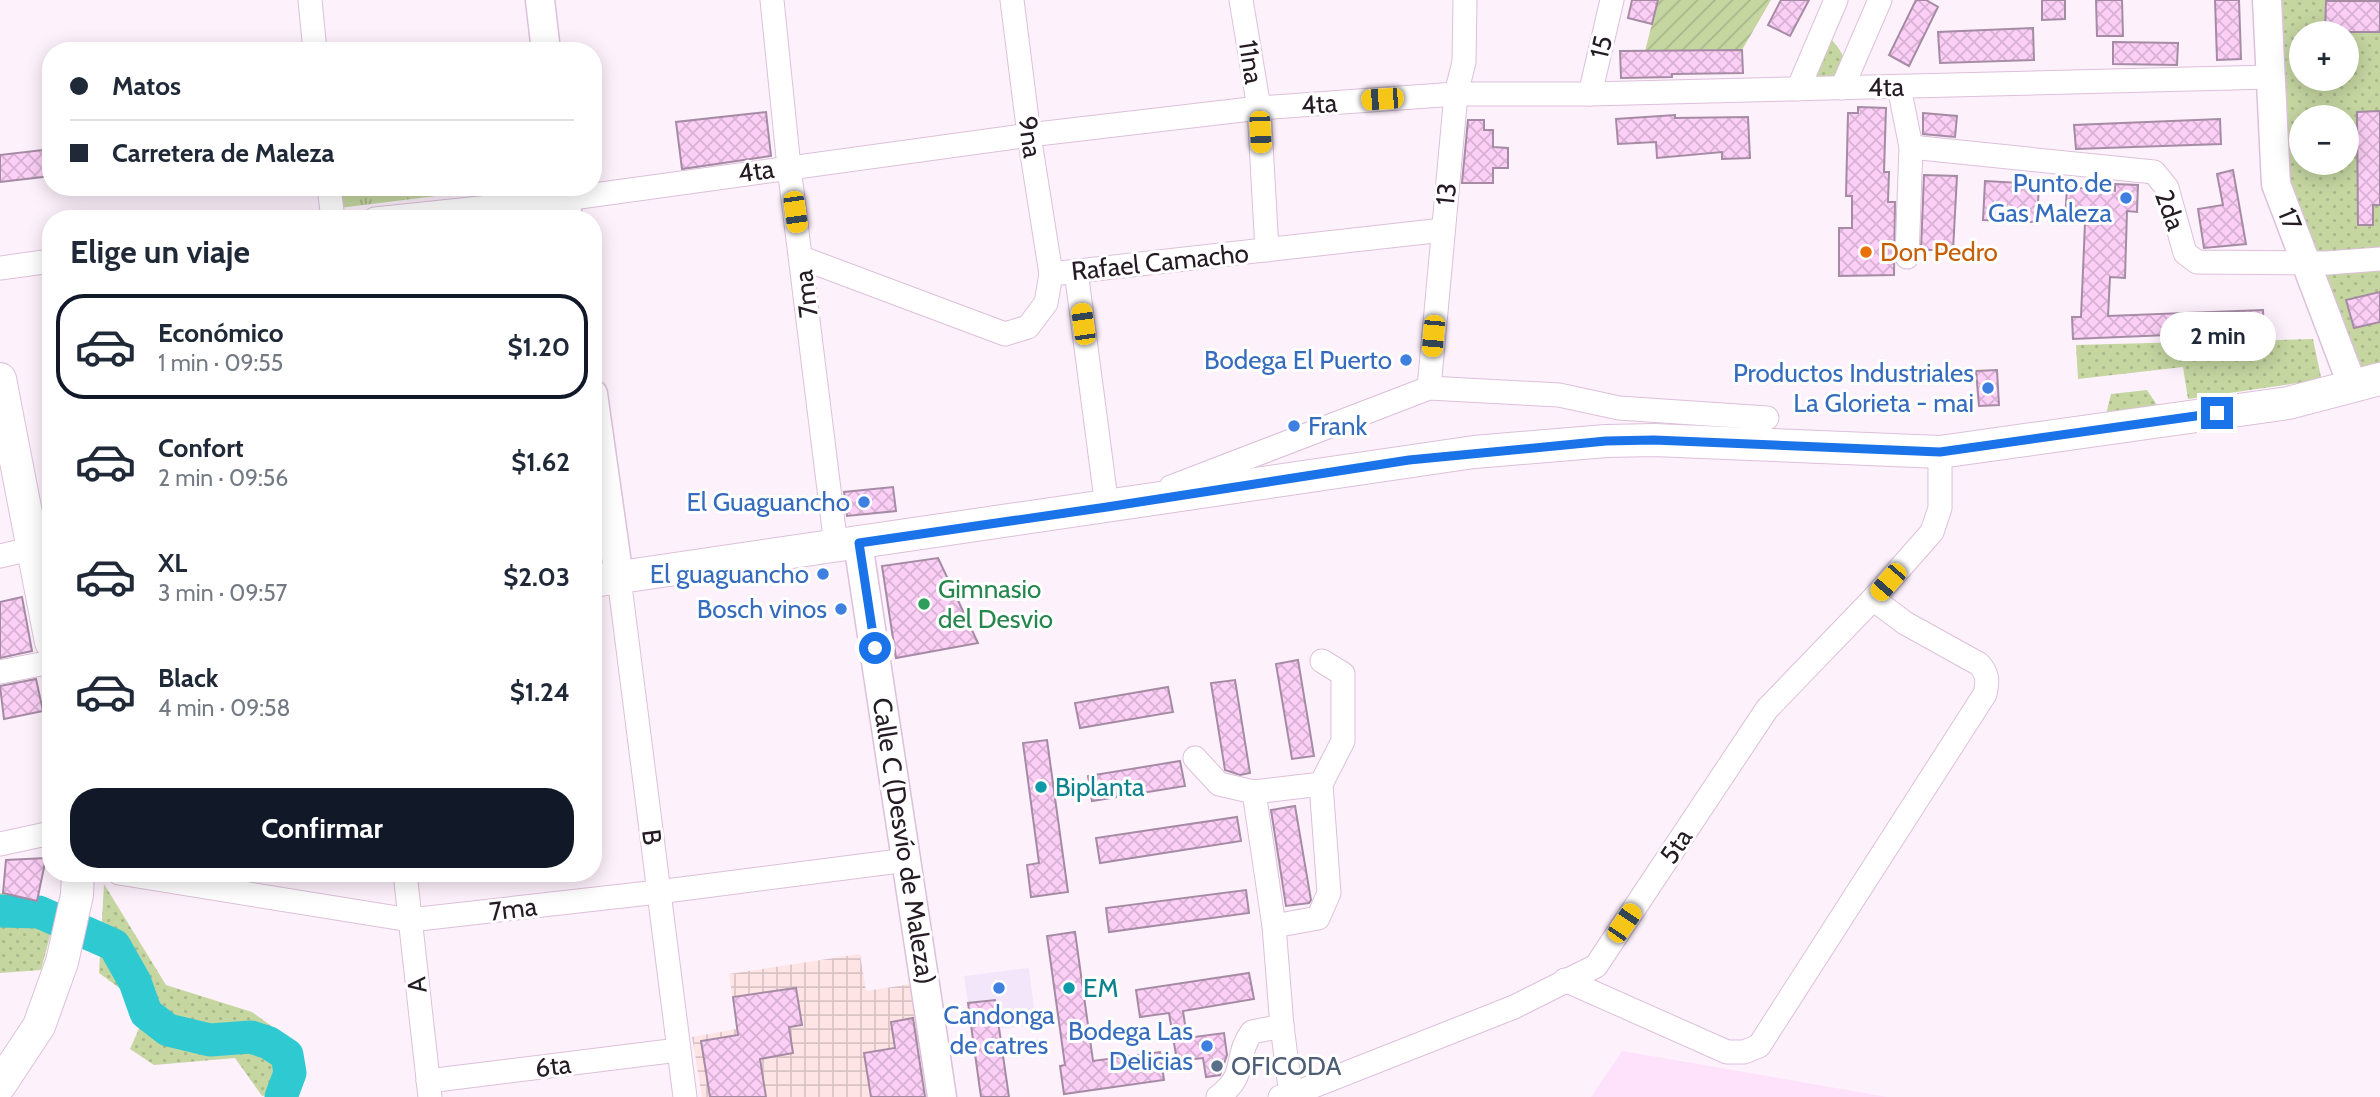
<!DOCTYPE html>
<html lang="es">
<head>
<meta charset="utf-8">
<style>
	:root { --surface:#fff; --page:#f6f6f7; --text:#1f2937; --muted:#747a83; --line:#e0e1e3; --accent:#111827 }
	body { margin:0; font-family:Cabin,sans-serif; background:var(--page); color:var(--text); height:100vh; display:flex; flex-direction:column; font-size:26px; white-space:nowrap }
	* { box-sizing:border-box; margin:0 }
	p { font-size:23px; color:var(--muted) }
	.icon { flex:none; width:38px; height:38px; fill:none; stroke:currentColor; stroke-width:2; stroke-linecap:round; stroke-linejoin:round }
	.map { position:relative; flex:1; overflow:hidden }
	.details { position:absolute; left:42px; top:210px; width:560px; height:672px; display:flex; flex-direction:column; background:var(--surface); border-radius:28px; box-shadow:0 4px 18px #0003 }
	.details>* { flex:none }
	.top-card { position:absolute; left:42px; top:42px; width:560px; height:154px; border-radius:28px; box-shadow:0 4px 18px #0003; display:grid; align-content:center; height:154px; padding:0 28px; background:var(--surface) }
	.buttons { position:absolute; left:2289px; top:21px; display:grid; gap:14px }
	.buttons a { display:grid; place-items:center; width:70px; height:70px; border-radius:50%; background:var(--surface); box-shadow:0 4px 18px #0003; font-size:35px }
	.end { position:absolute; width:32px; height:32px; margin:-16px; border:9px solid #1a73e8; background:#fff; box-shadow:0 0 0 4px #fff }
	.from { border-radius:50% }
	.bubble { position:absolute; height:49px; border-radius:24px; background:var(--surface); box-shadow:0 4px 18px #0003; font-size:23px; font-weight:800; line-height:49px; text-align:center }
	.car { position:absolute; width:21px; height:42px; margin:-21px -10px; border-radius:9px; box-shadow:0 0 5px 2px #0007; background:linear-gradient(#f5c518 24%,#345 0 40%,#f5c518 0 76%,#345 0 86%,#f5c518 0) }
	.top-card b { display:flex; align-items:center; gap:24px; height:66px; font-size:26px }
	.top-card b+b { border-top:2px solid var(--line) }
	.top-card i { width:18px; height:18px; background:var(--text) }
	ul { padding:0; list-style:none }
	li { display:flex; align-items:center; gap:21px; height:105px; margin:0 14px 10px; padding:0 14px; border:4px solid transparent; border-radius:28px }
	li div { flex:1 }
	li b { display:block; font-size:26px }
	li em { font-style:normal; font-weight:800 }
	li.current { border-color:var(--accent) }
	li>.icon { width:63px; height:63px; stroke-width:1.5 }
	h2 { padding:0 28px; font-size:32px; line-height:84px }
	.action { display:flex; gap:14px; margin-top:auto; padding:14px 28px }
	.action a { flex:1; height:80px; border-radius:28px; background:var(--accent); color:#fff; font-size:28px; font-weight:800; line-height:80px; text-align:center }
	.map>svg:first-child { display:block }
</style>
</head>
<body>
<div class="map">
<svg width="2380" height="1097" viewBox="0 0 2380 1097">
	<defs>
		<pattern id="industrial-grid" width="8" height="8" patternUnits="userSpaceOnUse" patternTransform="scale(1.75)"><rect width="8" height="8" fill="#ffe4e6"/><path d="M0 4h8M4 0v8" fill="none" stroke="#dac3c5"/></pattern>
		<pattern id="grass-dots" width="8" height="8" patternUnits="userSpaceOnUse" patternTransform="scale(1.75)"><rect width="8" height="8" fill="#c5d6a1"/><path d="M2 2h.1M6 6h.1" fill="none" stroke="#a9b78a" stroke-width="1.8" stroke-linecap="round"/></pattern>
		<pattern id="park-tufts" width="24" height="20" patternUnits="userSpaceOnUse" patternTransform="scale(1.75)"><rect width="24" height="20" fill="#c5d6a1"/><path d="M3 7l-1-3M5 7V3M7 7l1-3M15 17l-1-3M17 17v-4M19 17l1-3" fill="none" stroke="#a9b78a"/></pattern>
		<pattern id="garden-furrows" width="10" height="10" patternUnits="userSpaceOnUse" patternTransform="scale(1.75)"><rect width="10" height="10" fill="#c5d6a1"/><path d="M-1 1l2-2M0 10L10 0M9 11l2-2" fill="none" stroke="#a9b78a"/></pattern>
		<pattern id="building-cross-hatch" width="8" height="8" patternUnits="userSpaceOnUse" patternTransform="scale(1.75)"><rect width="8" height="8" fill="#fccff7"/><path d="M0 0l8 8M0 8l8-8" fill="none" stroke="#d8b1d4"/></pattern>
	</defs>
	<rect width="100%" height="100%" fill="#fdf1fc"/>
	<path fill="#f3e6fa" d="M1029,968l7,57 -37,4 -4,-29 -27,3 -4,-27z"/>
	<path fill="url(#industrial-grid)" d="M860,954l6,37 46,-7 18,113h-228l-10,-60 45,-8 -8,-55z"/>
	<path fill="#fee1fb" d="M1622,1051l128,22 137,24h-296z"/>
	<g fill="url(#grass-dots)" fill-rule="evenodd">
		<path d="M2278,0h102v368l-16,5 -77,-188zM2301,33h46v46h-46zM2301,117h46v46h-46z"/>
		<path d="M1832,40c14,17 13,17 4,36l-21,3z"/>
		<path d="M2313,339l8,38 -3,3 -130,19 -5,-32 -105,12 -2,-34 110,-3v9l55,4 2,-14z"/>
		<path d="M2147,390l12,18 -53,6 5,-20z"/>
		<path d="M104,884l62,101 86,27 33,24 15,23 -3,29 -35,8 -27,-38 -81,7 -24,-16 11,-25 -12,-29 -30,-22z"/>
		<path d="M0,893l58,13 -17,64 -41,3z"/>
	</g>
	<path fill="url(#park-tufts)" d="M336,187h173l-170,21z"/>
	<path fill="url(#garden-furrows)" d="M1658,0h113l-29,50 -97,1z"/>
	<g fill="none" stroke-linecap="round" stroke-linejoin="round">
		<path stroke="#2fc9d1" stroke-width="33" d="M0,911l39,1 75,33 21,37 11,31 22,17 42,10 41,-3 18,6 18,12 3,18 -9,24"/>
	</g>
	<g fill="url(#building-cross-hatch)" stroke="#a68ba4" stroke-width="2">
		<path d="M1632,0h26l-6,24 -24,-6z"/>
		<path d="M1781,0h28l-19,36 -22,-11z"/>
		<path d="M1916,0h10l12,7 -29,59 -20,-11z"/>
		<path d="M2042,0h23v19l-23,1z"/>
		<path d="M2096,0h26l1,36h-26z"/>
		<path d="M2215,0h24l2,59 -24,1z"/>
		<path d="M2326,1h54v31h-55z"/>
		<path d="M2033,28l1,32 -94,3 -2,-31z"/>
		<path d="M2113,42l65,1 -1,22 -64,-1z"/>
		<path d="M1742,50l1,23 -71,1v3l-51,1 -1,-27z"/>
		<path d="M1858,107l28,1 -2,64h5l-1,30h7l-1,73 -55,1v-48h13v-32h-6l2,-83h10z"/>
		<path d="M2380,111v94h-7v20h-15l-1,-113z"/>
		<path d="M766,112l5,44 -89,13 -6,-47z"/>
		<path d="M1923,113l34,3 -2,21 -32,-3z"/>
		<path d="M1675,115v3l73,-1 2,41 -28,1v-7l-65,6 -1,-16 -38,2 -2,-25z"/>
		<path d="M2220,119l1,25 -145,5 -2,-24z"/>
		<path d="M1468,120h16v10h9v17l15,1v20h-15v15h-31z"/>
		<path d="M51,149v27l-51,6v-27z"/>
		<path d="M2233,170l13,74 -42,4 -6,-39 25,-4 -6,-31z"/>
		<path d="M1924,175l33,1 -4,74h-32z"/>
		<path d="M1985,181l54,3 -2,38 -54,-2z"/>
		<path d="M2115,184l23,1 -1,27 -10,-1 -2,67 -15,-1 -2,39 155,-6 1,21 -191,8 -1,-22h9l4,-94 -20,-2 2,-34 48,4z"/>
		<path d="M2380,292v30l-26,6 -8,-28z"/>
		<path d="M1997,370l2,35 -20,1 -3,-35z"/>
		<path d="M893,487l3,24 -49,5 -3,-24z"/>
		<path d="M938,558l40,85 -82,15 -14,-92z"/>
		<path d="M22,597l10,54 -32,7v-56z"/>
		<path d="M1298,660l16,96 -22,3 -16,-95z"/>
		<path d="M36,679l7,32 -39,8 -4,-33z"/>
		<path d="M1235,680l15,93 -10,2 -15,-5 -14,-87z"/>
		<path d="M1168,687l5,25 -93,16 -5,-25z"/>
		<path d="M1047,740l21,152 -37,5 -4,-32 12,-2 -16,-120z"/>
		<path d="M1180,761l5,25 -93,15 -4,-25z"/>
		<path d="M1295,806l16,94 -2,3 -23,3 -15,-96z"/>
		<path d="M1237,817l4,24 -141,22 -4,-25z"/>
		<path d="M46,858l-9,43 -34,-8 3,-33z"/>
		<path d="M1246,890l3,23 -140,19 -3,-24z"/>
		<path d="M1075,932l18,129 67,-9 4,28 -100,14 -4,-28 5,-1 -18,-129z"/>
		<path d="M1249,973l5,26 -71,12 4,27 37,-5 3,22 -7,20 -14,2 -3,-19 -26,3 -8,-48 -29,4 -4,-27z"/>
		<path d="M796,988l6,37 -13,2 4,26 -33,6 6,38h-56l-9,-56 37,-6 -5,-38z"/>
		<path d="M995,1000l3,21 11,76h-28l-10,-72 -3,-22z"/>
		<path d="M913,1018l12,79h-54l-7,-44 31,-5 -4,-26z"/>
	</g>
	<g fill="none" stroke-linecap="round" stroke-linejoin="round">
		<g stroke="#ddc0da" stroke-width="25">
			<g id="minor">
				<path d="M310,0l5,51"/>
				<path d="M772,0l17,167 47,379"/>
				<path d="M1241,0l18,108 8,142"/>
				<path d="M1899,87l12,60 -4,110"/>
				<path d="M1842,88l38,-88"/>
				<path d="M1798,89l38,-89"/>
				<path d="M1590,94l22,-94"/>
				<path d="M1911,147l243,25 13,16 18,65 12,9 130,1 53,-4"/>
				<path d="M329,187l4,32"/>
				<path d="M375,219l190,-20 464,-64 230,-27 197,-14h134l680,-17"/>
				<path d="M802,258l203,76 23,-7 18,-24 5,-29 -22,-139 -17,-135"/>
				<path d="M0,268l51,-7"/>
				<path d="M1076,271l31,236"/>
				<path d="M1051,274l392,-44"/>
				<path d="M1429,388l27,-294 8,-32 1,-62"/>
				<path d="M1171,487l258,-99 130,7 60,13 148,10"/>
				<path d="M0,556l34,-8"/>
				<path d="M619,578l66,519"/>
				<path d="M0,672l51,-10"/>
				<path d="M1195,758l24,26 35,8 67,-8"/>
				<path d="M1254,792l20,134 8,100 9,69"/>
				<path d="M0,844l51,-11"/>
				<path d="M119,873l291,47 248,-28 249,-32"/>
				<path d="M405,873l25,224"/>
				<path d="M1274,926l44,-8 11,-25 -8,-109 22,-43v-67l-21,-13"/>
				<path d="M1565,980l162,72h17l15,-6 226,-352c3,-13 3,-20 -6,-30l-74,-41 -32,-24"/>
				<path d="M428,1081l250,-31"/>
				<path d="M1218,1097c31,-23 15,-39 34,-65l30,-6"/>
				<path d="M1280,1097l11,-2 223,-88 82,-41 171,-257 106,-110 59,-67 8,-24v-56"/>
			</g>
		</g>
		<g stroke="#ddc0da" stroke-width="31">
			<g id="tertiary">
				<path d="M540,0l6,51"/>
				<path d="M2267,0l9,184 77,203"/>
				<path d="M564,187l4,32"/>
				<path d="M593,394l26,184"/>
				<path d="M858,543l84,554"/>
			</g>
		</g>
		<g stroke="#ddc0da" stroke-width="34">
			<g id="secondary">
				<path d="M0,379l51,263"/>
				<path d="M593,581l881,-129 132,-11 48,-1 286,12 348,-49 92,-24"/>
				<path d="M0,1085l39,-59 23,-64 15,-67 1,-22"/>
			</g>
		</g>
		<use href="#minor" stroke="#fff" stroke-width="23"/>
		<use href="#tertiary" stroke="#fff" stroke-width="28"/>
		<use href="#secondary" stroke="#fff" stroke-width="32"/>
	</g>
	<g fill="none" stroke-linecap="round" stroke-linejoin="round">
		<path stroke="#1a73e8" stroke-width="9" d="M875,648l-16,-105 248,-36 302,-47 197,-19 48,-1 286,12 277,-39"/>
	</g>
	<g fill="#3f7fe0" stroke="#fff" stroke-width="2.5">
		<circle cx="2126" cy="198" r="7"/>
		<circle cx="1406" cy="360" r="7"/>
		<circle cx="1988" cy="388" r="7"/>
		<circle cx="1294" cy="426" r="7"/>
		<circle cx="864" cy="502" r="7"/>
		<circle cx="823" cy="574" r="7"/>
		<circle cx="841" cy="609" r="7"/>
		<circle cx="999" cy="988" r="7"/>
		<circle cx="1207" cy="1046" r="7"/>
	</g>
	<circle fill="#e8710a" stroke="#fff" stroke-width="2.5" cx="1866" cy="252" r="7"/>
	<circle fill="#2e9e5b" stroke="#fff" stroke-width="2.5" cx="924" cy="604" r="7"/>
	<g fill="#0f9aa8" stroke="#fff" stroke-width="2.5">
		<circle cx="1041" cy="787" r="7"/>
		<circle cx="1069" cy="988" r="7"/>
	</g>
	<circle fill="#5c6f8a" stroke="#fff" stroke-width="2.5" cx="1217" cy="1066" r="7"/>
	<g text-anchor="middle" stroke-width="6" stroke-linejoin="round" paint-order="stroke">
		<g font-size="26" fill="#251b24" stroke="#fff">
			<text transform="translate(1601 47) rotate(-77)" y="9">15</text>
			<text transform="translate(1251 62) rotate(81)" y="9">11na</text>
			<text transform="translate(1886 87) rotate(-1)" y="9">4ta</text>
			<text transform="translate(1319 104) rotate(-4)" y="9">4ta</text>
			<text transform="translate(1030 137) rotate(82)" y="9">9na</text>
			<text transform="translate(756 171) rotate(-8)" y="9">4ta</text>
			<text transform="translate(1446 194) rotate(-84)" y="9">13</text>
			<text transform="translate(2170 210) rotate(70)" y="9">2da</text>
			<text transform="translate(2290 219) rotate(68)" y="9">17</text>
			<text transform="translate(1160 262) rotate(-6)" y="9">Rafael Camacho</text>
			<text transform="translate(806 294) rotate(-97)" y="9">7ma</text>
			<text transform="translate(652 837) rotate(83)" y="9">B</text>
			<text transform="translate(904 841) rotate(81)" y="9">Calle C (Desvío de Maleza)</text>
			<text transform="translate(1676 846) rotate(-56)" y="9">5ta</text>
			<text transform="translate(513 909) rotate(-7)" y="9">7ma</text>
			<text transform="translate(417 985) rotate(-96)" y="9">A</text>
			<text transform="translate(553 1066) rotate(-7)" y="9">6ta</text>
		</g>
		<g font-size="26" fill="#366cbe" stroke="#fff" text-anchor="end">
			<text x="2112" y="192">Punto de<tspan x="2112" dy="30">Gas Maleza</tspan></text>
			<text x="1392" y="369">Bodega El Puerto</text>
			<text x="1974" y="382">Productos Industriales<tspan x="1974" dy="30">La Glorieta - mai</tspan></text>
			<text x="1308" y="435" text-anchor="start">Frank</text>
			<text x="850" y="511">El Guaguancho</text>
			<text x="809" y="583">El guaguancho</text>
			<text x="827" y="618">Bosch vinos</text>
			<text x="999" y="1024" text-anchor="middle">Candonga<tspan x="999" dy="30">de catres</tspan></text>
			<text x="1193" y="1040">Bodega Las<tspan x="1193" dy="30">Delicias</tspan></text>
		</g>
		<g font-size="26" fill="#c56008" stroke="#fff" text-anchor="start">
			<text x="1880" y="261">Don Pedro</text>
		</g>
		<g font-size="26" fill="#27864d" stroke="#fff" text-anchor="start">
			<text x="938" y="598">Gimnasio<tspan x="938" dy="30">del Desvio</tspan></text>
		</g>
		<g font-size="26" fill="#0d838f" stroke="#fff" text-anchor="start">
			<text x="1055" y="796">Biplanta</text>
			<text x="1083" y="997">EM</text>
		</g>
		<g font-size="26" fill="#4e5e75" stroke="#fff" text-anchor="start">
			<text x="1231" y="1075">OFICODA</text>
		</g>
	</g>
</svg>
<div class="buttons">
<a>+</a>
<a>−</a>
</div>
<i class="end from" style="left:875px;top:648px"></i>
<i class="end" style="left:2217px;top:413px"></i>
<div class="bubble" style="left:2160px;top:312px;width:116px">2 min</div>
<i class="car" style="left:1382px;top:99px;rotate:266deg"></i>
<i class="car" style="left:1260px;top:132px;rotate:177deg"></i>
<i class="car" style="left:795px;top:212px;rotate:172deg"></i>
<i class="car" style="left:1083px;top:324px;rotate:352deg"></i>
<i class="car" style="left:1433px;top:336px;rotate:185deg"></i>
<i class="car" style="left:1888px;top:582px;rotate:221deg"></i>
<i class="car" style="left:1624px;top:923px;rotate:34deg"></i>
<div class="top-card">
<b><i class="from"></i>Matos</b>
<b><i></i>Carretera de Maleza</b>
</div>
<section class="details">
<h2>Elige un viaje</h2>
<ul>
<li class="current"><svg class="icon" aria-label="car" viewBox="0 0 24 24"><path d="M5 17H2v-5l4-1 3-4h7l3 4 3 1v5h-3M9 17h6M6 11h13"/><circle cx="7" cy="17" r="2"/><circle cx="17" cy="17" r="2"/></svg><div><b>Económico</b><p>1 min · 09:55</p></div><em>$1.20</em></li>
<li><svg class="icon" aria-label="car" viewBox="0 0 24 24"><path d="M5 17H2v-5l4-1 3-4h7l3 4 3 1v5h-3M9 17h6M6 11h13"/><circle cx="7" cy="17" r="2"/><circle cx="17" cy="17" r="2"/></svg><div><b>Confort</b><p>2 min · 09:56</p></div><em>$1.62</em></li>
<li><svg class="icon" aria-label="car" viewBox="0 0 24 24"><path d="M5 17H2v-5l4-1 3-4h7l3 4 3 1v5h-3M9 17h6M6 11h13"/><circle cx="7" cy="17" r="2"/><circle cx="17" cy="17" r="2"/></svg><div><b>XL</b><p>3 min · 09:57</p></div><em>$2.03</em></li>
<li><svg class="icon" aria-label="car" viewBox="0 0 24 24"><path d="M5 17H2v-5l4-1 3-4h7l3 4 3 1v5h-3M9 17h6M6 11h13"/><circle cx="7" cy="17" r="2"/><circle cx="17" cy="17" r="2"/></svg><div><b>Black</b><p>4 min · 09:58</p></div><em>$1.24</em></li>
</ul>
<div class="action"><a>Confirmar</a></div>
</section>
</div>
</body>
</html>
